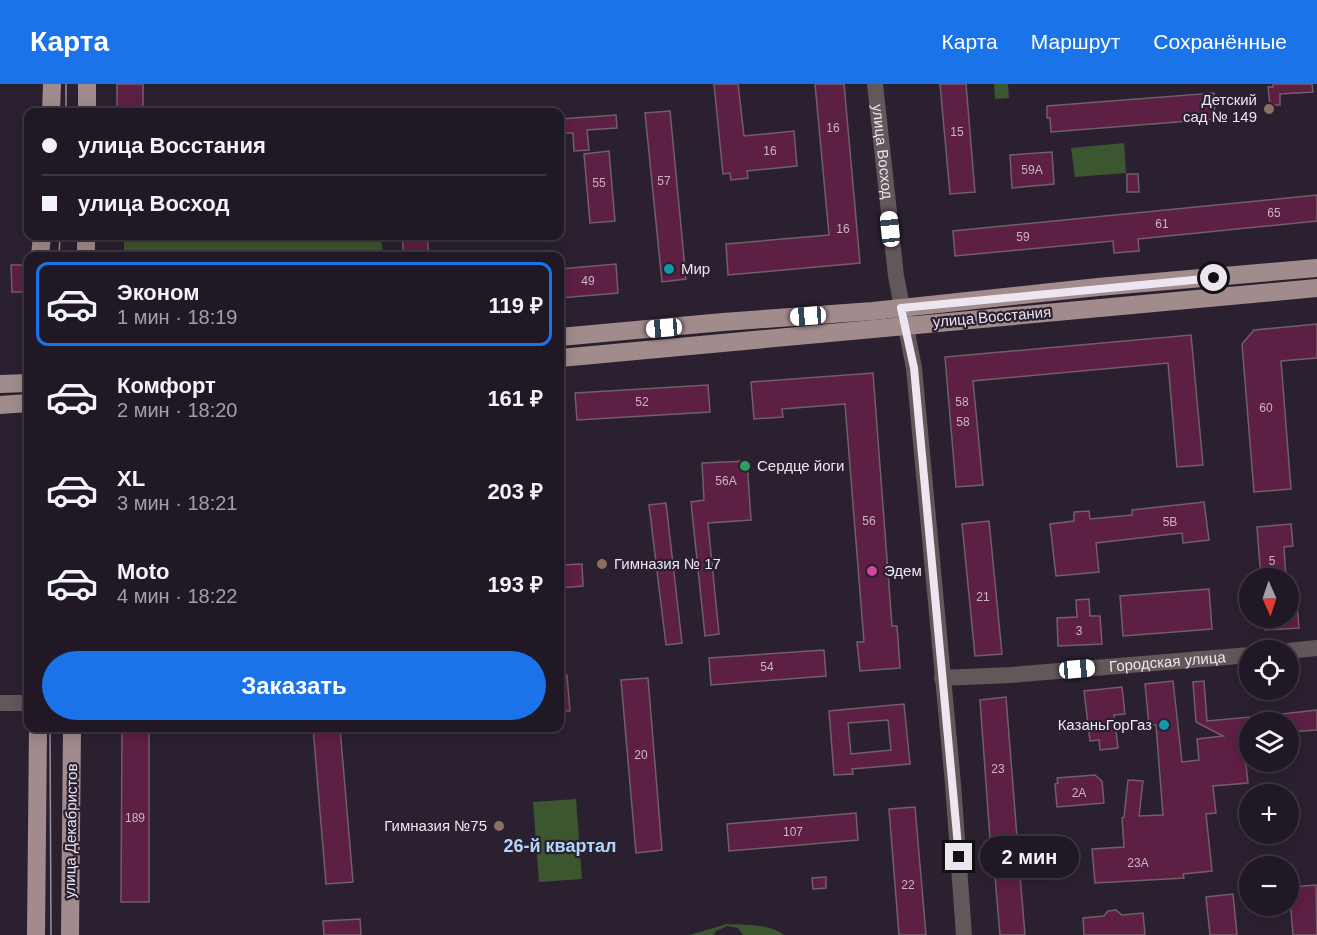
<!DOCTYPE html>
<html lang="ru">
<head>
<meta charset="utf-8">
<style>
	:root { --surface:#201824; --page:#2d2531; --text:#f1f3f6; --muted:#a2a0a6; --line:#3d3741; --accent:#1a73e8 }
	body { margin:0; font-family:Arial,sans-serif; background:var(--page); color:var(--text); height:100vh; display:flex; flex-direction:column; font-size:22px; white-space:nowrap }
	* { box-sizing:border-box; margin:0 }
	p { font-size:20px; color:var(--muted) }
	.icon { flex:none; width:33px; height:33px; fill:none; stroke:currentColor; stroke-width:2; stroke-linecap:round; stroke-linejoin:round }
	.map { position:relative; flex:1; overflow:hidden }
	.panel { position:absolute; left:24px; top:168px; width:540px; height:480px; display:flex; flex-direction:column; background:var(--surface); border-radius:12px; box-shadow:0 3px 15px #0003,0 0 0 2px var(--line) }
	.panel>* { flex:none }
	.banner { position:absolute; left:24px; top:24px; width:540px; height:132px; border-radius:12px; box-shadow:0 3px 15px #0003,0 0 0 2px var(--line); display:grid; align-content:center; height:132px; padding:0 18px; background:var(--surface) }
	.needle { width:39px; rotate:177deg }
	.fabs { position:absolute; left:1239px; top:484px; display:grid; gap:12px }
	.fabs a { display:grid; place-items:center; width:60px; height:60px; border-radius:50%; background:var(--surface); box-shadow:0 3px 15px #0003,0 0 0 2px var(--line); font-size:30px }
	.end { position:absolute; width:27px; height:27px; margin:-14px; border:8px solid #ede5f0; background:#111; box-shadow:0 0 0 3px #111 }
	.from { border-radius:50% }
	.bubble { position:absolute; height:42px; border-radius:21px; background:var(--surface); box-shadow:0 3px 15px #0003,0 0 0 2px var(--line); font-size:20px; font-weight:700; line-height:42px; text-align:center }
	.car { position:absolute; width:18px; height:36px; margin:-18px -9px; border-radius:8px; box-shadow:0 0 4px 2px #0007; background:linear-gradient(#fff 24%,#345 0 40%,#fff 0 76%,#345 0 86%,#fff 0) }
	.banner b { display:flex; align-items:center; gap:21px; height:57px; font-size:22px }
	.banner b+b { border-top:2px solid var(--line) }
	.banner i { width:15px; height:15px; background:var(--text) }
	ul { padding:10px 0 0; list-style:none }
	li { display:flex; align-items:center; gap:18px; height:84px; margin:0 12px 9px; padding:0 6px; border:3px solid transparent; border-radius:12px }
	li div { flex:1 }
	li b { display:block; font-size:22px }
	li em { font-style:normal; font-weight:700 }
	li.active { border-color:var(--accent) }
	li>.icon { width:54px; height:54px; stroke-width:1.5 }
	.action { display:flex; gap:12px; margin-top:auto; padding:12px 18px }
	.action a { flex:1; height:69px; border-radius:36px; background:var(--accent); color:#fff; font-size:24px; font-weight:700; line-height:69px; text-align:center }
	header { display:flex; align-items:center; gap:36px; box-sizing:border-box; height:84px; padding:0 30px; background:var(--accent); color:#fff }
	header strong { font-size:28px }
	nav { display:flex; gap:33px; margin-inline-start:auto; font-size:21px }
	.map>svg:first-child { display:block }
</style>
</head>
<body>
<header>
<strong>Карта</strong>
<nav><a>Карта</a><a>Маршрут</a><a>Сохранённые</a></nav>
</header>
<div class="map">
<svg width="1317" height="851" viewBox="0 0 1317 851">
	<rect width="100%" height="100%" fill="#2b2030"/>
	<g fill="#3c562f">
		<path d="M994,0h14l1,14 -14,1z"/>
		<path d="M1124,59l2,30 -51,4 -4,-29z"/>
		<path d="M124,152h257l2,20h-259z"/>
		<path d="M576,715l6,80 -43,3 -6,-80z"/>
		<path d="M727,840c17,1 44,0 57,11h-41l-5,-7 -11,-2 -11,5 -2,4h-25z"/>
	</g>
	<g fill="#5e1f44" stroke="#735e68" stroke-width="1.5" fill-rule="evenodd">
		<rect x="117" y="0" width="26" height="28"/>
		<path d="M714,0h24l6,52 50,-5 3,35 -50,5 1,7 -17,2 -1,-7 -7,1z"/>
		<path d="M815,0h29l16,179 -132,12 -2,-31 103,-9z"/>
		<path d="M940,0h26l9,108 -25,2z"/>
		<path d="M1273,0h39l1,8 -33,2v11h-10l-2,-18h5z"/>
		<path d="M1214,9l1,26 -164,13 -1,-14h-3v-12z"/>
		<path d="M670,27l16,168 -24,3 -17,-169z"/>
		<path d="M616,31l1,13 -30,2 2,20 -15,1 -1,-18h-13v-14z"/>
		<path d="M609,67l6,70 -25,2 -6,-69z"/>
		<path d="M1052,68l2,32 -42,4 -2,-33z"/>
		<path d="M1127,90h11l1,18h-12z"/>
		<path d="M1317,111v26l-179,18 1,12 -25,2 -1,-12 -158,15 -2,-25z"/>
		<path d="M402,152h25l2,20h-25z"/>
		<path d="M616,180l2,29 -58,5v-29z"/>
		<path d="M11,181h12l1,27h-12z"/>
		<path d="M1317,240v34l-36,3 10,128 -37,3 -12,-148 12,-14z"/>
		<path d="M1191,251l12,130 -26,2 -9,-104 -195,18 10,104 -27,2 -11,-130z"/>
		<path d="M873,289l19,253h5l3,42 -40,3 -3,-29h7l-19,-238 -63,5 1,8 -29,2 -3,-37z"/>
		<path d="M708,301l2,27 -133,8 -2,-27z"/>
		<path d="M747,377l4,59 -43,3 11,111 -14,2 -14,-134 13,-2 -2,-37z"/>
		<path d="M1204,418l5,38 -26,3 -1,-10 -86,10 3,29 -43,4 -6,-52 24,-3v-9l15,-1 1,8 42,-4v-5z"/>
		<path d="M666,419l16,140 -16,2 -17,-140z"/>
		<path d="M989,437l13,133 -27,2 -13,-132z"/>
		<path d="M1291,440l2,22 -9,1 2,32h-25l-4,-52z"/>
		<path d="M582,480l1,22 -23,2v-23z"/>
		<path d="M1209,505l3,40 -89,7 -3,-40z"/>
		<path d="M1288,507h8l3,37 -34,2 -1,-12h24z"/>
		<path d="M1089,515l1,17h10l2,28 -44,2 -1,-28 20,-1 -1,-17z"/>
		<path d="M824,566l2,26 -115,9 -2,-27z"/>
		<path d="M560,591h7l3,36h-10z"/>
		<path d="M648,594l14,172 -26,3 -15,-173z"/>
		<path d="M1173,597l9,81 17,-2 -2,-21 26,-3 -27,-14 -3,-40 11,-1 3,40 43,-4v19l-7,1 5,46 -35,3 3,27 -10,1 6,57 -29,3 1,4 -89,5 -3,-34 32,-2 -2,-29 2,-1 4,-37 15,1 -4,35 24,-1 -7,-90h-7l-4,-41z"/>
		<path d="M1122,603l3,27 -11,1 4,33 -18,2 -1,-10 -9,1 -6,-50z"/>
		<path d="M1006,613l11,140 -27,2 -10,-139z"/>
		<path d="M904,620l6,60 -58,5 1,5 -19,1 -5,-64zM888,636l3,30 -40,4 -3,-31z"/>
		<path d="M1317,626v20l-29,2v-9h-24v-7z"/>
		<path d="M122,644h27v174h-28z"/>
		<path d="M313,644h27l13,154 -27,2z"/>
		<path d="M1095,691l7,6 2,22 -47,4 -2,-23 3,-1 -1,-5z"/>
		<path d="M915,723l11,128h-27l-10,-126z"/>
		<path d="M856,729l2,27 -129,11 -2,-27z"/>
		<path d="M1019,780l6,71h-25l-6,-70z"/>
		<path d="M826,793v11l-13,1 -1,-11z"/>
		<path d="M1316,801l1,50h-24l-4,-48z"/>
		<path d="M1233,810l4,41h-27l-4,-38z"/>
		<path d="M1116,826l6,5 21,-2 2,22h-61l-1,-17 21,-2 4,-5z"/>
		<path d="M360,835l1,16h-37l-1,-14z"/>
	</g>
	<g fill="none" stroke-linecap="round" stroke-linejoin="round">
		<g stroke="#635859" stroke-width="16">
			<path id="s1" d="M875,0l21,192 18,92 39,416 11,151"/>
			<path d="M1288,567l29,-3"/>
			<path id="s2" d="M942,594l69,-3 239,-20"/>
			<path d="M0,619h28"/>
		</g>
		<g stroke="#a18b8d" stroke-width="18">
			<path d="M51,28l1,-28"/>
			<path d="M87,28v-28"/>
			<path d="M40,172l2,-20"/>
			<path d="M86,172v-20"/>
			<path d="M560,253l163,-15 150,-11 225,-24 219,-19"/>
			<path d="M560,274l757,-70"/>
			<path d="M0,300l28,-1"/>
			<path d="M0,321l28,-2"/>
			<path d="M36,851l2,-207"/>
			<path d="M70,851l2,-207"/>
		</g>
		<g stroke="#988f9c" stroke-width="1.5">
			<path d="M66,28v-28"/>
			<path d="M59,172l1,-20"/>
			<path d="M50,644l1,207"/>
		</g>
	</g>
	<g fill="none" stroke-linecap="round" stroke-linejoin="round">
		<path stroke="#ede5f0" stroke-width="8" d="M959,773l-45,-489 -13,-60 313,-30"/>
	</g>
	<g fill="#8d6e63" stroke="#2b2030" stroke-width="2">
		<circle cx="1269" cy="25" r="6"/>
		<circle cx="602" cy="480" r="6"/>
		<circle cx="499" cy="742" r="6"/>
	</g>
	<g fill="#0f9aa8" stroke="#2b2030" stroke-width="2">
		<circle cx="669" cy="185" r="6"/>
		<circle cx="1164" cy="641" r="6"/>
	</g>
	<circle fill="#2e9e5b" stroke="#2b2030" stroke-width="2" cx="745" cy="382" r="6"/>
	<circle fill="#d1479c" stroke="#2b2030" stroke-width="2" cx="872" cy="487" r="6"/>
	<g text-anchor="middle" stroke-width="4.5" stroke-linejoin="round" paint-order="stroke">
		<g font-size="12" fill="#c9b4c5">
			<text x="833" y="48">16</text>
			<text x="957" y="52">15</text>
			<text x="770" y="71">16</text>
			<text x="1032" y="90">59А</text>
			<text x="664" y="101">57</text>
			<text x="599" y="103">55</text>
			<text x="1274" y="133">65</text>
			<text x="1162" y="144">61</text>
			<text x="843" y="149">16</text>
			<text x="1023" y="157">59</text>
			<text x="588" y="201">49</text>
			<text x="642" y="322">52</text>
			<text x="962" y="322">58</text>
			<text x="1266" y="328">60</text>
			<text x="963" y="342">58</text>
			<text x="726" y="401">56А</text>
			<text x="869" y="441">56</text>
			<text x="1170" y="442">5В</text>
			<text x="1272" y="481">5</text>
			<text x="983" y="517">21</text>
			<text x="1079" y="551">3</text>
			<text x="767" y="587">54</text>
			<text x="641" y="675">20</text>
			<text x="998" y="689">23</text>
			<text x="1079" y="713">2А</text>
			<text x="135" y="738">189</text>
			<text x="793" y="752">107</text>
			<text x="1138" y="783">23А</text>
			<text x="908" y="805">22</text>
		</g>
		<g font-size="15" fill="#ede5f0" stroke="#2b2030" text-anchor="start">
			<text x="1257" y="21" text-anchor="end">Детский<tspan x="1257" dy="17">сад № 149</tspan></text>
			<text x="681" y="190">Мир</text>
			<text x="757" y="387">Сердце йоги</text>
			<text x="614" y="485">Гимназия № 17</text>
			<text x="884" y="492">Эдем</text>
			<text x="1152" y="646" text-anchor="end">КазаньГорГаз</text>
			<text x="487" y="747" text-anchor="end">Гимназия №75</text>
		</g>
		<g font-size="15" fill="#ede5f0" stroke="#2b2030">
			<text dy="5" stroke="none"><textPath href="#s1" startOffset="68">улица Восход</textPath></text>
			<text transform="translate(992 233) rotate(-5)" y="5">улица Восстания</text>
			<text dy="5" stroke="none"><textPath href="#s2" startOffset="226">Городская улица</textPath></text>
			<text transform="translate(71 747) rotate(-89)" y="5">улица Декабристов</text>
		</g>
		<g font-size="18" font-weight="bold" fill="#b2d6f7" stroke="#2b2030">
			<text x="560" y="768">26-й квартал</text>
		</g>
	</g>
</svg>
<div class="fabs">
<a><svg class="needle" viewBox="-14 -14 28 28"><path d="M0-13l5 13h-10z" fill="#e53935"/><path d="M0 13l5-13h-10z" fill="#a2a0a6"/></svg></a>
<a><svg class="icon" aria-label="locate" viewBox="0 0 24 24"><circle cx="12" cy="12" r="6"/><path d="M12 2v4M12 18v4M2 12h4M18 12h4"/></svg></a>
<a><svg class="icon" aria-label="layers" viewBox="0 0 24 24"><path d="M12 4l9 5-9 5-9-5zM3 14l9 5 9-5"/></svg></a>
<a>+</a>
<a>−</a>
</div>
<i class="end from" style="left:1214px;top:194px"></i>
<i class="end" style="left:959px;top:773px"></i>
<div class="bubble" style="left:980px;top:752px;width:99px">2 мин</div>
<i class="car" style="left:890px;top:145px;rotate:354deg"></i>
<i class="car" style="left:808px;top:232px;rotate:266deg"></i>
<i class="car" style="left:664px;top:244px;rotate:265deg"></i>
<i class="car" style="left:1077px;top:585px;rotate:85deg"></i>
<div class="banner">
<b><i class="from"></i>улица Восстания</b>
<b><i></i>улица Восход</b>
</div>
<section class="panel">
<ul>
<li class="active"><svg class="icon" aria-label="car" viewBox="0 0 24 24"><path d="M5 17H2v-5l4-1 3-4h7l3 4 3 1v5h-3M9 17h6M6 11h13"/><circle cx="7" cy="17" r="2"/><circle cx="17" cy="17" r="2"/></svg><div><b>Эконом</b><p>1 мин · 18:19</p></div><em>119 ₽</em></li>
<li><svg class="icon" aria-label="car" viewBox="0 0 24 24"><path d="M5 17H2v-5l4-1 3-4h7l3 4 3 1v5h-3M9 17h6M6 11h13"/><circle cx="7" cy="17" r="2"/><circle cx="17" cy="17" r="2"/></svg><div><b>Комфорт</b><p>2 мин · 18:20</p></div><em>161 ₽</em></li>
<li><svg class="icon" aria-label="car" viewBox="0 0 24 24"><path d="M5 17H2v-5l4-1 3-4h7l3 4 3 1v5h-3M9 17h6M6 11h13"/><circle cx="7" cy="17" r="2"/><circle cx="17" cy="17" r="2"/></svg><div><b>XL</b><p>3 мин · 18:21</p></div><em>203 ₽</em></li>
<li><svg class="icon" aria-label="car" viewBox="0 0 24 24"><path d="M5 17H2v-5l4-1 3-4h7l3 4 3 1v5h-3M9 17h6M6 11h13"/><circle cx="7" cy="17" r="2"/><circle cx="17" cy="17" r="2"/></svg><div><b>Moto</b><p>4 мин · 18:22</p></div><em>193 ₽</em></li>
</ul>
<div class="action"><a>Заказать</a></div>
</section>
</div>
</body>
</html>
